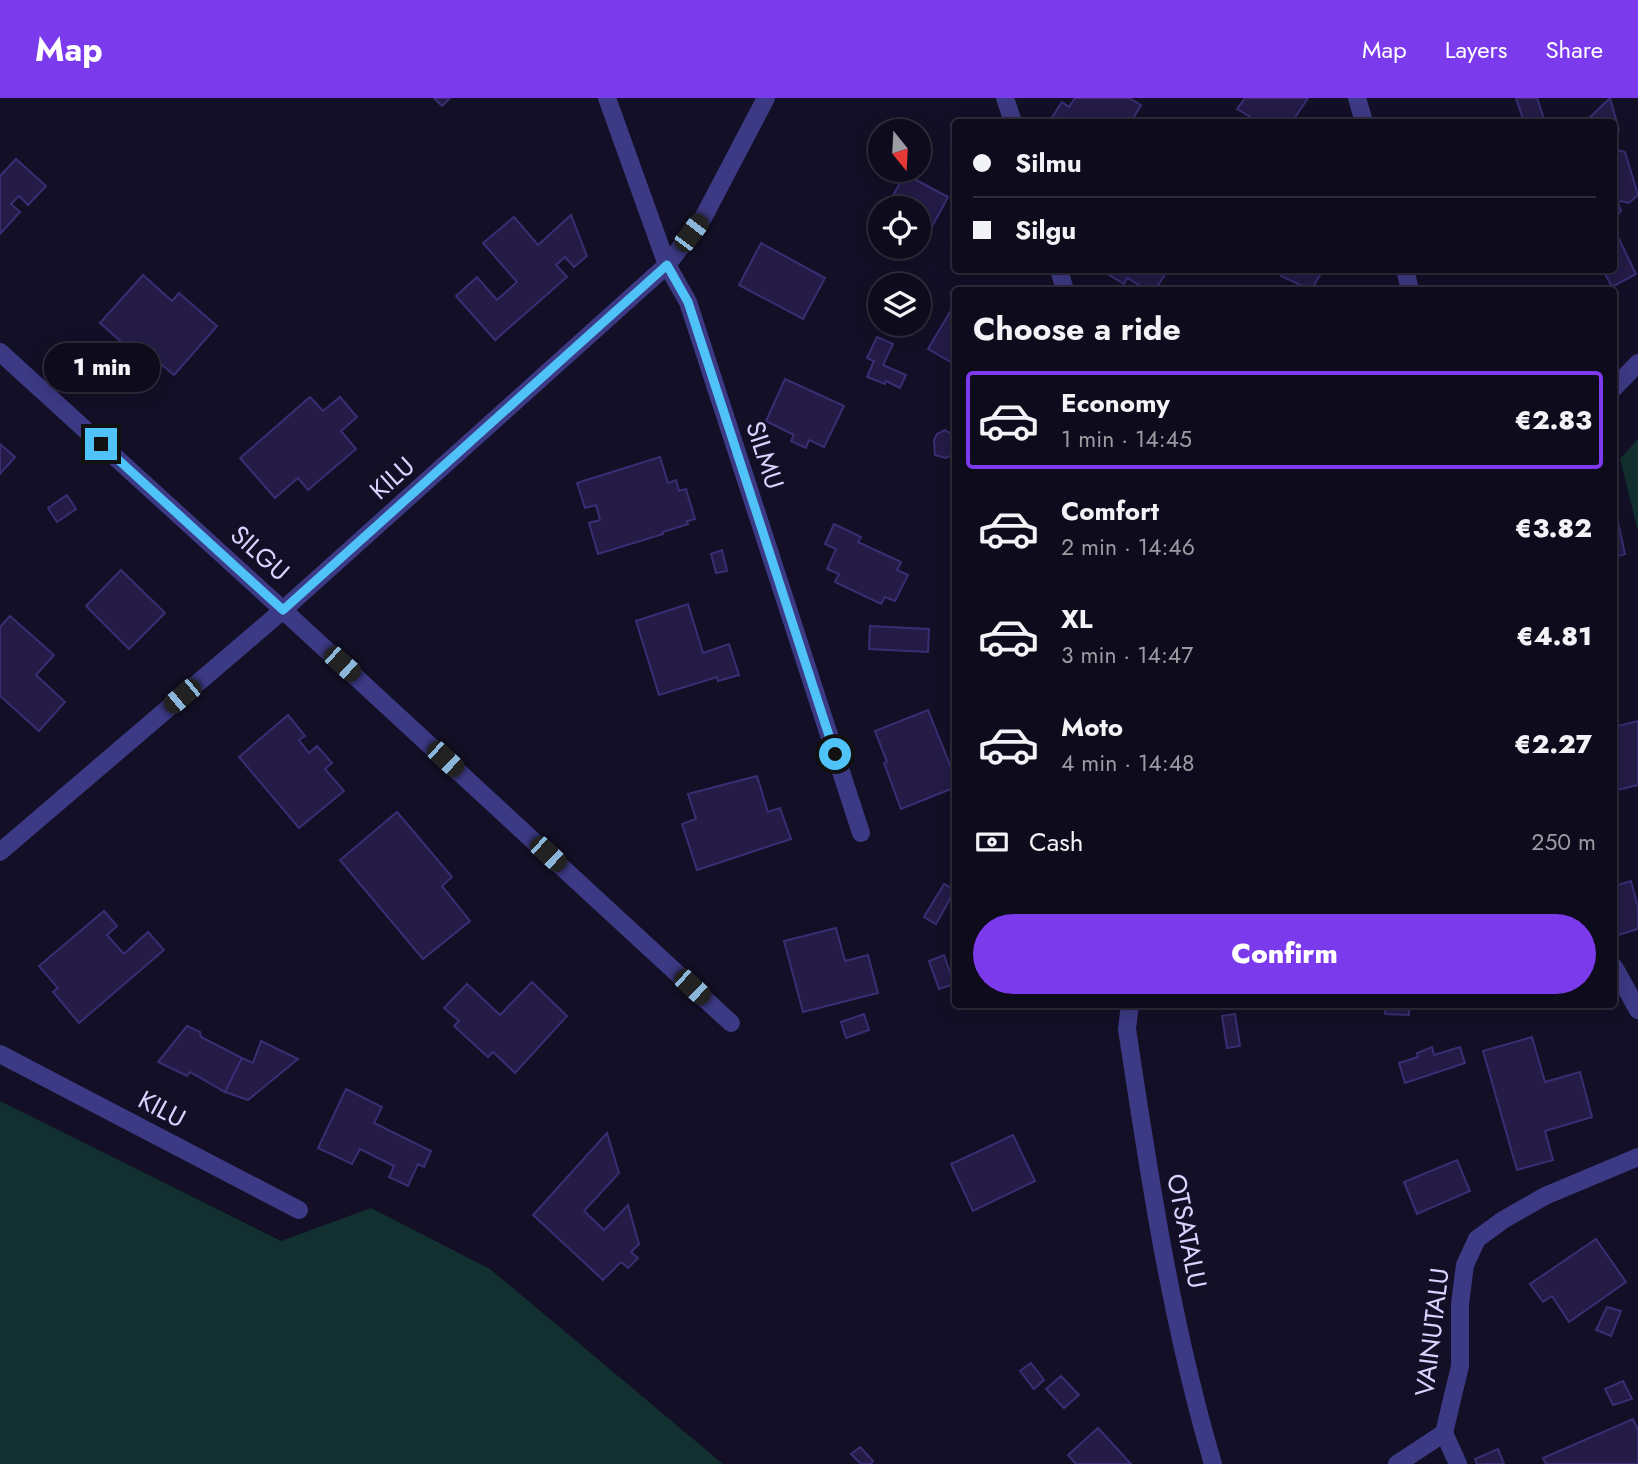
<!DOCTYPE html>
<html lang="en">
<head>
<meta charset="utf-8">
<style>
	:root { --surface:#0e0b1c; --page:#1c1929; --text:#f1f3f6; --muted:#9b9ba3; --line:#2e2b3b; --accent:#7c3aed }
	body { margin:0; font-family:Jost,sans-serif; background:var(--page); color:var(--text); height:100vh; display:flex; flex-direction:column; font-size:26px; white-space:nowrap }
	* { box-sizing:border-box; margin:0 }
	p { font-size:23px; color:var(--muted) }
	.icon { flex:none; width:38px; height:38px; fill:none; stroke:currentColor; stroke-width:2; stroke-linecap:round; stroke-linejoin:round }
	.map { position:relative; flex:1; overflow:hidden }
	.sheet { position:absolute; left:952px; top:189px; width:665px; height:721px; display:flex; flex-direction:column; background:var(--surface); border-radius:7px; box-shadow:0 4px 18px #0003,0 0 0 2px var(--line) }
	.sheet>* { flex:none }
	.guide { position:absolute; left:952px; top:21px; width:665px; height:154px; border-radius:7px; box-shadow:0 4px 18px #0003,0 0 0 2px var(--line); display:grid; align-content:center; height:154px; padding:0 21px; background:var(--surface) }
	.needle { width:46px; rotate:162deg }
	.controls { position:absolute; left:868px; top:21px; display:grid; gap:14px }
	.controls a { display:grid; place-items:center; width:63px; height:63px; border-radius:50%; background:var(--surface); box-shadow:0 4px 18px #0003,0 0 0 2px var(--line); font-size:35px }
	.end { position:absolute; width:32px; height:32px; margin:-16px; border:9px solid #4fc3f7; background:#111; box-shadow:0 0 0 4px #111 }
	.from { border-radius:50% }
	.bubble { position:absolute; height:49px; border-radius:24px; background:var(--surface); box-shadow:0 4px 18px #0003,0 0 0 2px var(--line); font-size:23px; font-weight:800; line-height:49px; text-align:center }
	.car { position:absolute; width:21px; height:42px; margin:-21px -10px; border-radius:9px; box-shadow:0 0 5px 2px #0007; background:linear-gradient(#222 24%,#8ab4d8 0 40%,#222 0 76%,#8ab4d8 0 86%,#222 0) }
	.guide b { display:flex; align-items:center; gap:24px; height:66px; font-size:26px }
	.guide b+b { border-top:2px solid var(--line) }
	.guide i { width:18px; height:18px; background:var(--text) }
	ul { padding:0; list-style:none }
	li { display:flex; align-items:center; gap:21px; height:98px; margin:0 14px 10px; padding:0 7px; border:4px solid transparent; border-radius:7px }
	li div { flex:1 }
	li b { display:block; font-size:26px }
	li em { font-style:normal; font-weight:800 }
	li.selected { border-color:var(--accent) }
	li>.icon { width:63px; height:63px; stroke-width:1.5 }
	h2 { padding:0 21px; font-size:32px; line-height:84px }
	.pay { display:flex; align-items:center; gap:18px; height:77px; padding:0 21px; font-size:26px }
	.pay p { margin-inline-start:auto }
	.primary-button { display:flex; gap:14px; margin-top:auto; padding:14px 21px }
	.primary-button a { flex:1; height:80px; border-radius:42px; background:var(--accent); color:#fff; font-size:28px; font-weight:800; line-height:80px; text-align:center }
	header { display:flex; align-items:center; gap:42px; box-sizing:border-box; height:98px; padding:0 35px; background:var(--accent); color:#fff }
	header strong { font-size:33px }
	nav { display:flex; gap:38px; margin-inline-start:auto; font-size:24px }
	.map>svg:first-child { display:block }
</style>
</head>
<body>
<header>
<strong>Map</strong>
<nav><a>Map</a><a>Layers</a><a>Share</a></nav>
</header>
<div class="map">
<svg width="1638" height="1366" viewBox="0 0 1638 1366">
	<rect width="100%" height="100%" fill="#130f26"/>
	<g fill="#12302f">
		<path d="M1638,341v92l-18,-72z"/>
		<path d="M0,1003l281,140 90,-33 119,61 233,195h-723z"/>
	</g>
	<g fill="#241b47" stroke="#3b2d73" stroke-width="2">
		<path d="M434,0h16l-8,8z"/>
		<path d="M1075,0h54l12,7 -10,17h-82l13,-20 7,5z"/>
		<path d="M1245,0h63l-16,24h-33l-22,-13z"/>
		<path d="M1516,0h21l8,24h-21z"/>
		<path d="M1610,0l9,32 -5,6v-14h-29z"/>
		<path d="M1614,51l11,3 13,43 -9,8 -9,-2 -2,1 3,9 -7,8z"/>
		<path d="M16,61l30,27 -18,19 -9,-9 -8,8 9,8 -20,22v-58z"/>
		<path d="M905,76l43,23 -21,39 -8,-4v-24h-33z"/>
		<path d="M571,117l16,41 -13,11 -9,-10 -9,8 11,12 -72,63 -39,-44 21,-19 20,23 20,-18 -34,-39 31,-26 24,28z"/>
		<path d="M1619,141l17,35 -24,13 -9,-17h11v-28z"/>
		<path d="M761,145l64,35 -22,41 -64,-34z"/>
		<path d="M1101,172h67l-13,20h-7l-21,-12 -3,6z"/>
		<path d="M1284,172h39l-12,20 -30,-14z"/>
		<path d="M143,177l29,26 7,-8 38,33 -43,49 -34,-29 -6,7 -34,-30z"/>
		<path d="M956,204v63l-28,-16z"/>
		<path d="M877,239l16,7 -10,21 23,10 -6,13 -14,-7 -1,3 -18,-7 7,-16 -7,-3z"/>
		<path d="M785,281l59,27 -20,41 -15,-7 -3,8 -15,-7 3,-6 -28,-14z"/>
		<path d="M310,299l13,14 17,-14 17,20 -16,14 15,18 -48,41 -10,-12 -23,20 -35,-40z"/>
		<path d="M945,332l11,7v15l-10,6 -11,-3 -1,-15 3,-6z"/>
		<path d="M0,346l15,13 -15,17z"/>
		<path d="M660,359l8,26 8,-3 3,11 7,-2 9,30 -8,2 1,3 -25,8v2l-65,20 -9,-31 11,-3 -4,-15 -11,3 -8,-25z"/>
		<path d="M67,397l9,14 -19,13 -9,-14z"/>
		<path d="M1614,406l11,50 -11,3z"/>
		<path d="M834,426l27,13 -3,5 43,20 -4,8 11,5 -13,26 -10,-4 -4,7 -46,-22 4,-8 -12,-5 9,-20 -11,-5z"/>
		<path d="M722,452l5,21 -11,2 -5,-19z"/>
		<path d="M121,472l44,43 -36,36 -43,-43z"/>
		<path d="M688,506l15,49 26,-9 10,31 -21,6 -1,-4 -58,18 -23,-74z"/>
		<path d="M10,518l44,39 -18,20 29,27 -26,29 -39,-35v-69z"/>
		<path d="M870,528l59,3 -1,23 -59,-3z"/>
		<path d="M928,612l28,70v7l-55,22 -17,-46 3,-1 -12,-31z"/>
		<path d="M288,617l17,21 -6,4 10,13 8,-7 15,17 -7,6 19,22 -45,37 -60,-71z"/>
		<path d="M1638,623v64l-24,6v-64z"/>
		<path d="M757,678l11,36 12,-4 11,31 -94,31 -15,-46 14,-5 -8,-25z"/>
		<path d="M397,714l55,65 -10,9 28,35 -47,38 -83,-99z"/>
		<path d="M1631,783l7,26v22l-20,6 -4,-17v-32z"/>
		<path d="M944,786l11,6 -19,34 -12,-7z"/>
		<path d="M104,813l13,15 -10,9 17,19 24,-22 16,18 -85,73 -26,-31 5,-4 -19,-22z"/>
		<path d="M836,830l9,33 23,-6 10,38 -75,19 -19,-71z"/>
		<path d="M944,857l10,29 -15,5 -10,-28z"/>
		<path d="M532,884l35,34 -52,57 -22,-21 -5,5 -34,-31 5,-5 -15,-13 23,-24 33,31z"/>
		<path d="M1386,906h23v11l-24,-1z"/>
		<path d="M864,916l5,16 -23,8 -5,-16z"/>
		<path d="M1235,916l5,32 -13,2 -5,-32z"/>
		<path d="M187,928l13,6 1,5 41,21 -17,34 -35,-20 -3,4 -29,-14z"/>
		<path d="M1532,939l13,45 35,-10 12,45 -47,14 8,29 -36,10 -34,-119z"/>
		<path d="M261,943l37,18 -50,41 -23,-8 17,-34 11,5z"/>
		<path d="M1432,949l2,8 26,-8 5,16 -60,20 -6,-20 19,-6 -1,-4z"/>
		<path d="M346,991l36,18 -8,16 57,28 -7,16 -6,-3 -10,22 -19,-9 5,-11 -34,-17 -8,15 -34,-16z"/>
		<path d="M607,1035l12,40 -35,38 20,19 24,-25 11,39 -8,8 7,6 -10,10 -7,-6 -18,18 -70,-65z"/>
		<path d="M1013,1037l22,46 -62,30 -22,-47z"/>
		<path d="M1457,1062l13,31 -53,23 -13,-32z"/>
		<path d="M1596,1141l30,43 -57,40 -17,-26 -9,6 -13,-18z"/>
		<path d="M1607,1209l14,4 -10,25 -15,-6z"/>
		<path d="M1031,1265l13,17 -10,9 -14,-18z"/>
		<path d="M1061,1278l18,19 -15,13 -18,-19z"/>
		<path d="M1623,1283l9,18 -19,6 -8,-16z"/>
		<path d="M1633,1321l5,11v34h-92l-3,-6z"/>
		<path d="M1098,1330l33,36h-55l-8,-9z"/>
		<path d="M860,1349l13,14 -2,3h-10l-10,-10z"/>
		<path d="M1498,1351l6,15h-27l-2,-5z"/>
	</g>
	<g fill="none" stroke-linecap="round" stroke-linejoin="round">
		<g stroke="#3d3a85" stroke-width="18">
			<path d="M607,0l60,167 21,37 173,531"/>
			<path d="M1005,0l8,24"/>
			<path d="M1357,0l7,24"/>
			<path d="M1059,172l6,20"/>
			<path d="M1405,172l5,20"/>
			<path d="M0,254l283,258 448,413"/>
			<path d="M1614,290l24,-25"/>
			<path d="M0,754l283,-242 384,-345 36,-47 63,-120"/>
			<path d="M1614,869l24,43"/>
			<path d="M1130,906l-3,25c22,146 44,293 86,435"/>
			<path d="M0,956l299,156"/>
			<path d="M1444,1335l14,31"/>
			<path d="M1397,1366l47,-31 16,-67v-62l5,-39 12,-26 26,-19 42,-24 93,-39"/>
		</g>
	</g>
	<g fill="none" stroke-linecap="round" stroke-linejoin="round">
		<path stroke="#4fc3f7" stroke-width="9" d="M101,346l182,166 384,-345 21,37 147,452"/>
	</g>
	<g text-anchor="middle" stroke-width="6" stroke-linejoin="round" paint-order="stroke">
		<g font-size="26" fill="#d9d4ff" stroke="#130f26">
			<text transform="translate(765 357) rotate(72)" y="9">SILMU</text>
			<text transform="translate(392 380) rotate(-42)" y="9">KILU</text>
			<text transform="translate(260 455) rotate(42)" y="9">SILGU</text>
			<text transform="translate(162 1011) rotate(28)" y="9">KILU</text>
			<text transform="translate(1187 1133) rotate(79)" y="9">OTSATALU</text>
			<text transform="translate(1432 1234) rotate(-83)" y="9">VAINUTALU</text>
		</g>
	</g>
</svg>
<div class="controls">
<a><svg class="needle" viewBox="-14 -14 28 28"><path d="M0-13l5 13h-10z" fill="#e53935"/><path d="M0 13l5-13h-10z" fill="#9b9ba3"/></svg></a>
<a><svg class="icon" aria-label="locate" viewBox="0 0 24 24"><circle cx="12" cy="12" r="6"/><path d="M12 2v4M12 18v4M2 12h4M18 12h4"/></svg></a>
<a><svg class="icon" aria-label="layers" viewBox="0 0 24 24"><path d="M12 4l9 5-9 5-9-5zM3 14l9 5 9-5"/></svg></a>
</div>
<i class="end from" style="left:835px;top:656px"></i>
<i class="end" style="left:101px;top:346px"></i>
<div class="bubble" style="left:44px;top:245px;width:116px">1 min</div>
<i class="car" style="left:691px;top:135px;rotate:37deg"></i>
<i class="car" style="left:342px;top:566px;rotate:132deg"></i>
<i class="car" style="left:182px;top:598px;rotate:230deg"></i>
<i class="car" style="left:445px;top:661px;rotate:133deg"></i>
<i class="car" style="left:548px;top:756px;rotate:133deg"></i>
<i class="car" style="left:692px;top:889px;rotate:133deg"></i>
<div class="guide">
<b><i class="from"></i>Silmu</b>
<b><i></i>Silgu</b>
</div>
<section class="sheet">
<h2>Choose a ride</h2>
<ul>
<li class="selected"><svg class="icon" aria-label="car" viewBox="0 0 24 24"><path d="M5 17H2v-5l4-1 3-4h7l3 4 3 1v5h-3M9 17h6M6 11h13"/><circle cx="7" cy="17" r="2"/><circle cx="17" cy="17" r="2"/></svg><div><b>Economy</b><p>1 min · 14:45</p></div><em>€2.83</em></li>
<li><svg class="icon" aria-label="car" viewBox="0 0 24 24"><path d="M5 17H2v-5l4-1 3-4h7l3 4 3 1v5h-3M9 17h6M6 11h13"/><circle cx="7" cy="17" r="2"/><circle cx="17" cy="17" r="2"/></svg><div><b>Comfort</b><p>2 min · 14:46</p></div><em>€3.82</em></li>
<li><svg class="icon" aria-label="car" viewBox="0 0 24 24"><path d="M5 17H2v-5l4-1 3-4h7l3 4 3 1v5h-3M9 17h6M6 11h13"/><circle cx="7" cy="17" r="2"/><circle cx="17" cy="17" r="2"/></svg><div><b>XL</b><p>3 min · 14:47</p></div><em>€4.81</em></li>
<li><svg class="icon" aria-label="car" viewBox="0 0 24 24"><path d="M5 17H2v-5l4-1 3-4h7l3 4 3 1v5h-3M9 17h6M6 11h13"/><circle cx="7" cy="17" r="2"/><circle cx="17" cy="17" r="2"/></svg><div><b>Moto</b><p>4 min · 14:48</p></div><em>€2.27</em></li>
</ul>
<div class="pay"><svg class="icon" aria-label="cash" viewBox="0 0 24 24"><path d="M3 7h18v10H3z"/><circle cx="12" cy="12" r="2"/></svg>Cash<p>250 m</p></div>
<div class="primary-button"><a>Confirm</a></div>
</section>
</div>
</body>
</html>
